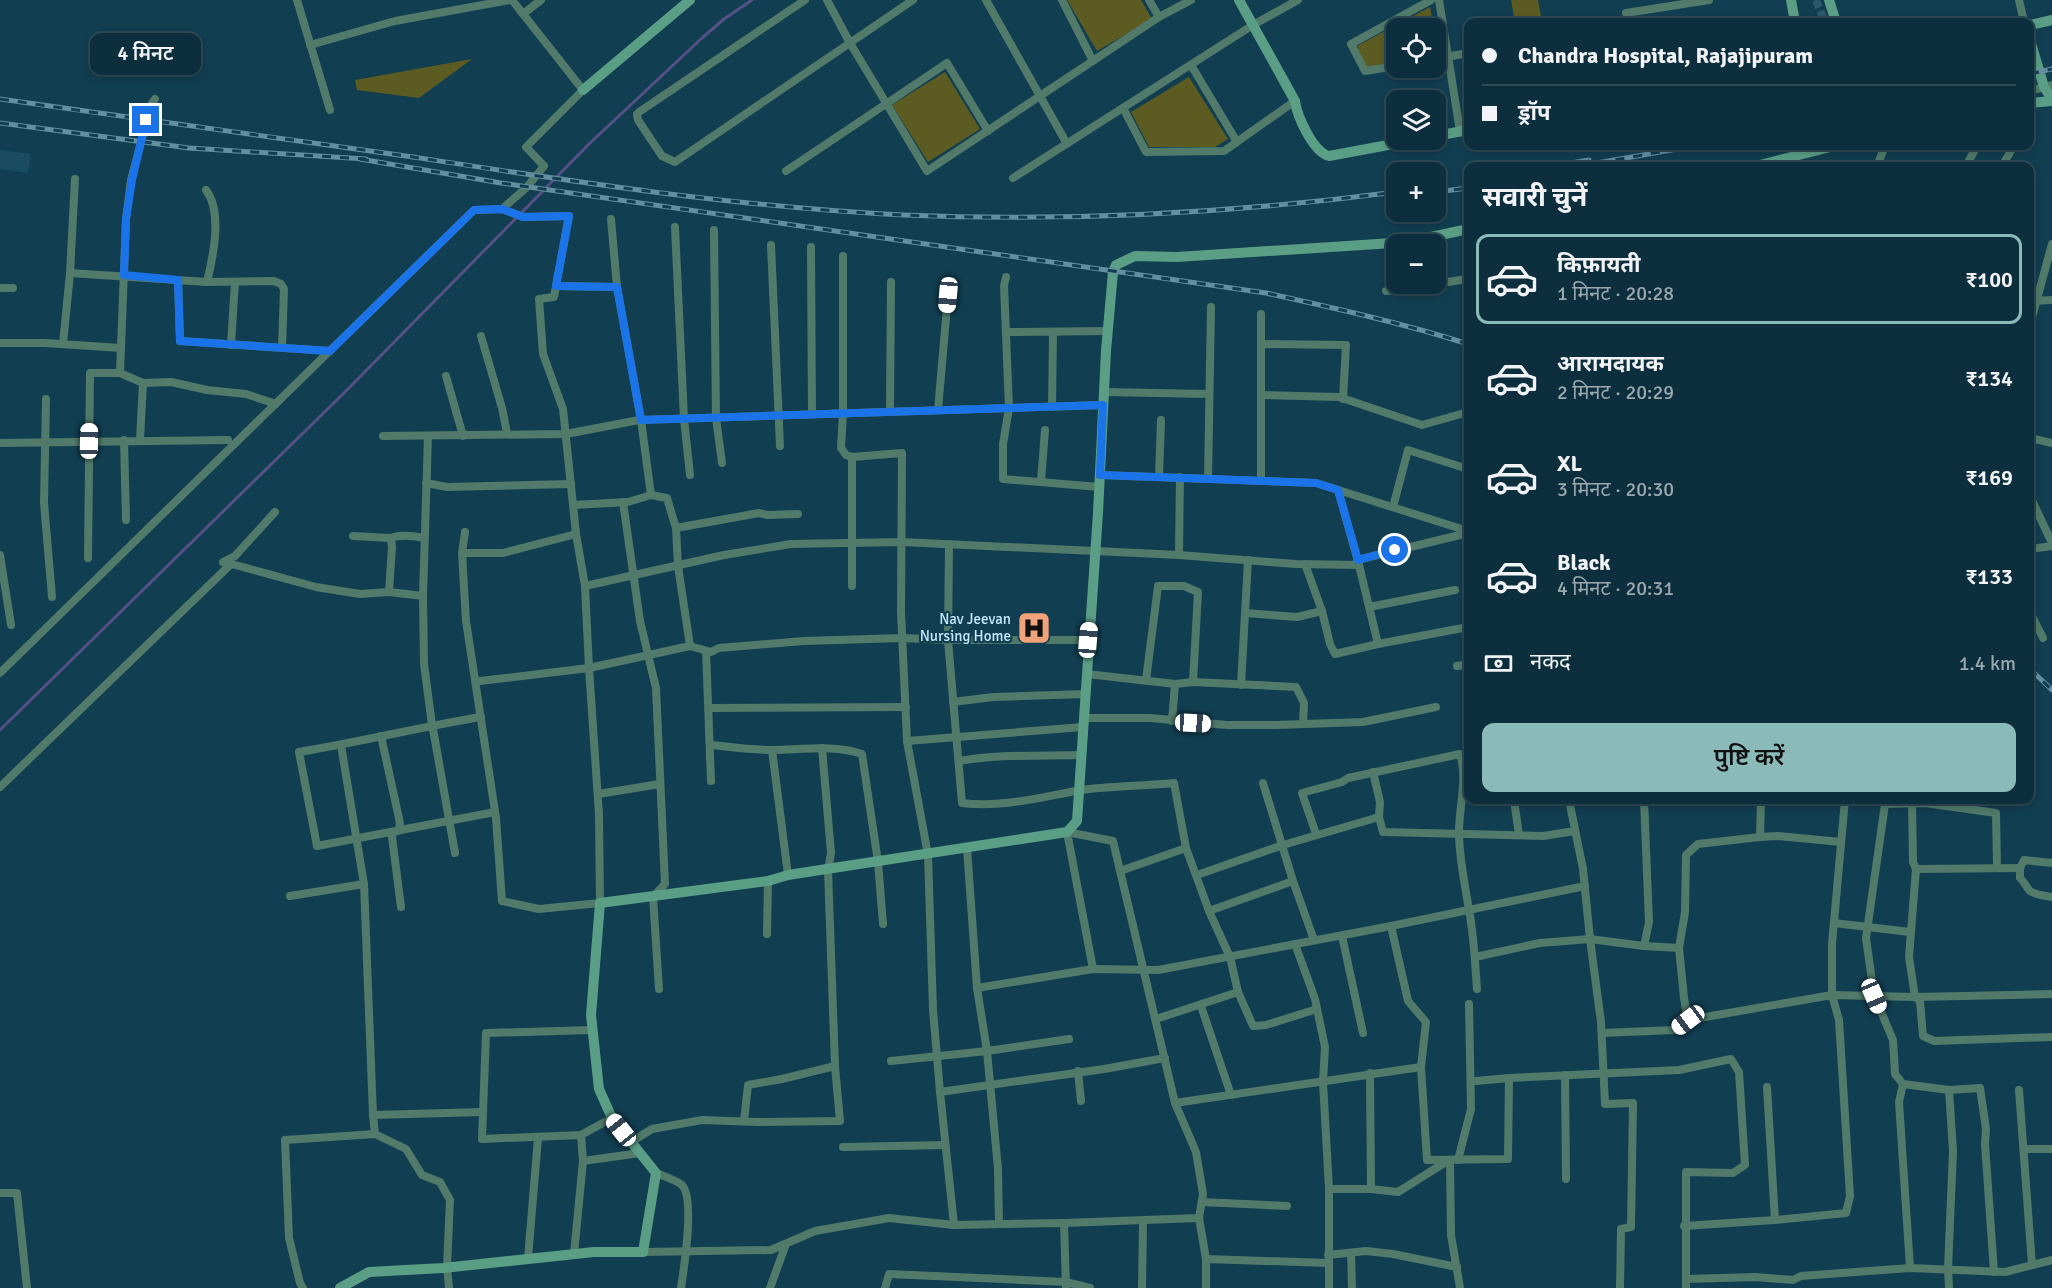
<!DOCTYPE html>
<html lang="hi">
<head>
<meta charset="utf-8">
<style>
	:root { --surface:#0d2e3c; --page:#1b3a47; --text:#f1f3f6; --muted:#9aa8af; --line:#2d4a56; --accent:#8bbbb9 }
	body { margin:0; font-family:Signika,"Noto Sans Devanagari",sans-serif; background:var(--page); color:var(--text); height:100vh; display:flex; flex-direction:column; font-size:22px; white-space:nowrap }
	* { box-sizing:border-box; margin:0 }
	p { font-size:20px; color:var(--muted) }
	.icon { flex:none; width:33px; height:33px; fill:none; stroke:currentColor; stroke-width:2; stroke-linecap:round; stroke-linejoin:round }
	.map { position:relative; flex:1; overflow:hidden }
	.sheet { position:absolute; left:1464px; top:162px; width:570px; height:642px; display:flex; flex-direction:column; background:var(--surface); border-radius:12px; box-shadow:0 3px 9px #0003,0 0 0 2px var(--line) }
	.sheet>* { flex:none }
	.hud { position:absolute; left:1464px; top:18px; width:570px; height:132px; border-radius:12px; box-shadow:0 3px 9px #0003,0 0 0 2px var(--line); display:grid; align-content:center; height:132px; padding:0 18px; background:var(--surface) }
	.buttons { position:absolute; left:1386px; top:18px; display:grid; gap:12px }
	.buttons a { display:grid; place-items:center; width:60px; height:60px; border-radius:12px; background:var(--surface); box-shadow:0 3px 9px #0003,0 0 0 2px var(--line); font-size:30px }
	.end { position:absolute; width:27px; height:27px; margin:-14px; border:8px solid #1a73e8; background:#fff; box-shadow:0 0 0 3px #fff }
	.from { border-radius:50% }
	.bubble { position:absolute; height:42px; border-radius:12px; background:var(--surface); box-shadow:0 3px 9px #0003,0 0 0 2px var(--line); font-size:20px; font-weight:600; line-height:42px; text-align:center }
	.car { position:absolute; width:18px; height:36px; margin:-18px -9px; border-radius:8px; box-shadow:0 0 4px 2px #0007; background:linear-gradient(#fff 24%,#345 0 40%,#fff 0 76%,#345 0 86%,#fff 0) }
	.hud b { display:flex; align-items:center; gap:21px; height:57px; font-size:22px }
	.hud b+b { border-top:2px solid var(--line) }
	.hud i { width:15px; height:15px; background:var(--text) }
	ul { padding:0; list-style:none }
	li { display:flex; align-items:center; gap:18px; height:90px; margin:0 12px 9px; padding:0 6px; border:3px solid transparent; border-radius:12px }
	li div { flex:1 }
	li b { display:block; font-size:22px }
	li em { font-style:normal; font-weight:600 }
	li.on { border-color:var(--accent) }
	li>.icon { width:54px; height:54px; stroke-width:1.5 }
	h2 { padding:0 18px; font-size:27px; line-height:72px }
	.pay { display:flex; align-items:center; gap:15px; height:66px; padding:0 18px; font-size:22px }
	.pay p { margin-inline-start:auto }
	.action { display:flex; gap:12px; margin-top:auto; padding:12px 18px }
	.action a { flex:1; height:69px; border-radius:12px; background:var(--accent); color:#111; font-size:24px; font-weight:600; line-height:69px; text-align:center }
	.map>svg:first-child { display:block }
</style>
</head>
<body>
<div class="map">
<svg width="2052" height="1288" viewBox="0 0 2052 1288">
	<rect width="100%" height="100%" fill="#113e50"/>
	<path fill="#194c5f" d="M0,150l31,4 -3,19 -28,-4z"/>
	<g fill="#5c5b21">
		<path d="M1067,0h74l11,19 -55,32z"/>
		<path d="M1511,0h27l4,22h-27z"/>
		<path d="M1430,7l4,21h-38v34l-30,6 -9,-22z"/>
		<path d="M472,59l-53,39 -62,-8 -2,-10z"/>
		<path d="M945,72l35,57 -52,33 -36,-57z"/>
		<path d="M1189,77l39,62 -13,8h-66l-18,-35z"/>
	</g>
	<g fill="none" stroke-linecap="round" stroke-linejoin="round">
		<path stroke="#535187" stroke-width="3" d="M0,730l346,-339 243,-247 113,-106 22,-19 28,-19"/>
		<path stroke="#2c586a" stroke-width="8" stroke-dasharray="8 4" stroke-linecap="butt" d="M1816,0l9,22"/>
		<g stroke="#517a6a" stroke-width="8">
			<path d="M297,0l33,110"/>
			<path d="M805,0l-166,112 -2,2 1,6 24,36 13,6 238,-162"/>
			<path d="M827,0l23,43 77,128 232,-154 32,-17"/>
			<path d="M986,0l81,144"/>
			<path d="M1062,0l31,61"/>
			<path d="M1149,0l10,17"/>
			<path d="M1439,0l21,131"/>
			<path d="M2019,0l5,22"/>
			<path d="M1626,13l83,-13"/>
			<path d="M523,14l18,-14"/>
			<path d="M310,45l85,-24 115,-21"/>
			<path d="M1436,59l32,-6"/>
			<path d="M1191,65l46,77"/>
			<path d="M1396,66l-31,5 -14,-27 80,-44"/>
			<path d="M2030,91l22,-6"/>
			<path d="M1123,108l23,44 78,-1 71,-50"/>
			<path d="M1877,166l8,-20"/>
			<path d="M1966,166l11,-20"/>
			<path d="M2002,166l9,-15 -1,-5"/>
			<path d="M786,171l161,-108 41,68"/>
			<path d="M1013,178l240,-153 45,-25"/>
			<path d="M206,190c17,22 7,67 1,92"/>
			<path d="M502,209l25,-22 17,-21 -18,-19 57,-57 -71,-90"/>
			<path d="M675,227l9,192 6,56"/>
			<path d="M714,230l2,188 6,45"/>
			<path d="M771,245l9,201"/>
			<path d="M811,247l1,167"/>
			<path d="M843,256v157l-2,35 5,7 6,2 50,-4 -1,159 6,129 21,114 5,155 7,82 14,133 110,-2 2,65"/>
			<path d="M70,273l137,9 67,-1 7,3 3,5 -2,59"/>
			<path d="M1006,277l-2,9 5,122 -6,36v35l96,8"/>
			<path d="M178,280l2,61 150,10"/>
			<path d="M617,287l24,133 10,75"/>
			<path d="M0,288h13"/>
			<path d="M1386,291l82,-12"/>
			<path d="M2030,301l22,-1"/>
			<path d="M2030,325l22,-81"/>
			<path d="M1006,332l102,-1"/>
			<path d="M481,336l21,72 5,25"/>
			<path d="M0,343h45l76,5"/>
			<path d="M63,344l7,-71 5,-94"/>
			<path d="M1261,344l85,1 -3,54"/>
			<path d="M231,345l4,-63"/>
			<path d="M120,373l6,-154 5,-39 14,-53 1,-15 9,-13"/>
			<path d="M446,376l17,60"/>
			<path d="M1104,392l105,2"/>
			<path d="M1261,395l78,2 83,28 46,-13"/>
			<path d="M46,399l-2,104 8,94"/>
			<path d="M1052,407l1,-75"/>
			<path d="M938,410l10,-115"/>
			<path d="M890,411l1,-129"/>
			<path d="M383,436l183,-2 73,-14 464,-15"/>
			<path d="M428,436l-5,160 1,68 8,61"/>
			<path d="M2030,438l22,5"/>
			<path d="M124,440l2,80"/>
			<path d="M140,440l3,-57"/>
			<path d="M0,443l228,-3"/>
			<path d="M852,457v129"/>
			<path d="M1100,475l216,8 152,48"/>
			<path d="M1159,477l2,-57"/>
			<path d="M1208,479l3,-172"/>
			<path d="M1041,481l4,-51"/>
			<path d="M1261,481v-167"/>
			<path d="M426,483l21,4 124,-3"/>
			<path d="M2030,496l22,47"/>
			<path d="M623,502l17,119 16,67 9,196 -12,13 6,92"/>
			<path d="M573,505l55,-3 23,-7 16,3 9,30 2,38 12,80"/>
			<path d="M1393,507l15,-57 60,19"/>
			<path d="M676,528l83,-15 8,2 31,-1"/>
			<path d="M465,532l-3,21 4,68 30,197 6,83 37,8 61,-6 -1,-88 -10,-147 -4,-82 -9,-52 -13,-125 -20,-55 -4,-55 15,-2 2,-11"/>
			<path d="M353,536l38,2c10,-4 23,-2 33,0"/>
			<path d="M949,544l-1,96 14,163c40,5 80,-6 119,-13 31,-4 63,-4 93,-7l12,65 23,63 21,46 8,35 15,34 13,-1 51,-16"/>
			<path d="M2030,549l22,-3"/>
			<path d="M462,553h41l73,-19"/>
			<path d="M0,555l11,70"/>
			<path d="M1179,555l1,-78"/>
			<path d="M88,558l2,-185h30l23,10 28,-1 36,8 39,4 30,10"/>
			<path d="M1357,560l111,-27"/>
			<path d="M228,563l88,24 44,7 29,-2 34,4"/>
			<path d="M1305,564l17,47 8,33 5,10 43,-10"/>
			<path d="M1359,565l19,79 90,-17"/>
			<path d="M585,586l139,-31 67,-11 111,-2 277,13 117,9 63,1 -21,-75"/>
			<path d="M389,592l3,-45 -1,-9"/>
			<path d="M1369,607l86,-17"/>
			<path d="M2030,612l13,26"/>
			<path d="M1245,613l52,4 25,-6"/>
			<path d="M706,651l5,130"/>
			<path d="M1457,666l11,-2"/>
			<path d="M0,673l474,-463 28,-1 21,8 46,-1 -13,70 61,1 -6,-68"/>
			<path d="M1087,674l88,10 18,-2 103,5 8,16 -1,21"/>
			<path d="M1146,680l12,-94h26l14,6 -5,90"/>
			<path d="M480,681l109,-13 101,-22 21,6 8,-4 84,-7 100,-3 45,2h140"/>
			<path d="M1241,685l7,-125"/>
			<path d="M953,702l40,-5 93,-3"/>
			<path d="M709,708l197,-1"/>
			<path d="M481,717c-61,10 -121,25 -182,35l18,94 178,-34"/>
			<path d="M1084,718h66l77,7h49l87,-3 73,-15"/>
			<path d="M1172,721l3,-37"/>
			<path d="M433,729l22,124"/>
			<path d="M381,736l19,87 -1,7 -6,3 -1,4 9,70"/>
			<path d="M907,741l176,-14"/>
			<path d="M341,745l23,139 9,231"/>
			<path d="M711,745c20,2 41,5 61,5 30,0 61,-6 90,4l16,108 5,62"/>
			<path d="M772,750l16,125"/>
			<path d="M959,761c40,-7 82,-5 123,-6"/>
			<path d="M1373,772l7,30 -1,15 4,15 160,4 32,-5"/>
			<path d="M1263,783l30,98 21,59"/>
			<path d="M0,787l231,-223 -8,-2 12,-6 40,-44"/>
			<path d="M598,794l62,-10"/>
			<path d="M1514,800l5,35"/>
			<path d="M1569,800l14,69 7,70 11,83 4,82 28,-1 -2,124 -10,2 -1,59"/>
			<path d="M1644,800l5,122 -5,24"/>
			<path d="M1826,800l19,1"/>
			<path d="M1912,803l1,59 3,7 104,-1"/>
			<path d="M1316,834l-14,-41 40,-11 6,-4 112,-24c8,25 -1,52 -1,78 0,26 6,53 10,78 5,26 6,53 8,79"/>
			<path d="M1760,837l1,-37"/>
			<path d="M967,848l10,140 10,63 11,118 1,55"/>
			<path d="M2052,863l-28,-3 -4,8v10c5,4 5,8 10,13 6,4 15,5 22,6"/>
			<path d="M1916,869l-7,88 6,40 5,4 3,35 11,5 118,-4"/>
			<path d="M1120,871l66,-23"/>
			<path d="M1197,875l86,-30 96,-28"/>
			<path d="M290,896l74,-12"/>
			<path d="M1209,911l84,-30"/>
			<path d="M1834,923l76,9"/>
			<path d="M1391,926l17,75 18,21 -5,45"/>
			<path d="M767,934l1,-53"/>
			<path d="M1342,936l21,97"/>
			<path d="M1295,944l20,55 10,48 -2,35 6,107v99"/>
			<path d="M1475,957l65,-14 50,-4 54,7 35,2"/>
			<path d="M1093,969l-26,-137 46,9 62,262 246,-36 6,93 81,-1 1,-81 170,-8 52,-11 8,13 6,93 -12,8 -47,-1v116"/>
			<path d="M977,988l116,-19 65,1 233,-44 194,-40"/>
			<path d="M1201,1006l30,89"/>
			<path d="M1156,1019l82,-27"/>
			<path d="M1688,1020l-4,-22 -5,-50 6,-36 1,-57 12,-11 62,-7 18,-1 63,6"/>
			<path d="M592,1030l-106,3 -4,106 99,-4 31,-17"/>
			<path d="M1602,1033l73,-3 13,-10 144,-25 83,2 137,-3"/>
			<path d="M891,1061l96,-10 82,-12"/>
			<path d="M1078,1071l3,30"/>
			<path d="M1370,1073l1,116"/>
			<path d="M1565,1075l1,104"/>
			<path d="M1476,1081l33,-3"/>
			<path d="M1903,1084l-4,18 11,166"/>
			<path d="M1767,1087l8,133"/>
			<path d="M2019,1090l13,175"/>
			<path d="M940,1092l164,-23 61,-11"/>
			<path d="M744,1121l4,-36 34,-6 53,-13"/>
			<path d="M631,1142l21,-13 50,-9 55,2 83,-1 -5,-55 -7,-196 3,-17 -9,-105"/>
			<path d="M843,1147l102,-2"/>
			<path d="M2024,1149h28"/>
			<path d="M1450,1160l1,75 9,53"/>
			<path d="M1458,1160l13,-51 -2,-105"/>
			<path d="M583,1161l57,-8"/>
			<path d="M656,1173c8,3 20,7 26,12 13,14 2,83 -1,103"/>
			<path d="M1329,1189h42l27,3 51,-32"/>
			<path d="M0,1193h17l10,95"/>
			<path d="M1202,1202l85,4"/>
			<path d="M1199,1218l7,41v29"/>
			<path d="M1064,1223l135,-5 4,-24 -7,-42 -21,-49"/>
			<path d="M1684,1226l91,-6 71,-7 4,-17 -11,-176 -7,-25v-51l13,-144"/>
			<path d="M643,1252l128,-2 44,-19 74,-13 65,7"/>
			<path d="M1351,1253l1,35"/>
			<path d="M574,1254l9,-93 -2,-26"/>
			<path d="M1328,1255l38,-4 27,3 64,13"/>
			<path d="M528,1258l10,-120"/>
			<path d="M1206,1259l122,4"/>
			<path d="M1994,1272l-9,-128 1,-15 -6,-41 -31,2 -46,-6 -8,-10 -2,-34 -19,-45 -8,-57 19,-134 40,-1 71,10 1,54"/>
			<path d="M1686,1279l69,-2 38,3 8,-4 109,-8 95,4 47,-12"/>
			<path d="M303,1288l-3,-5 -11,-45 -4,-98 90,-6"/>
			<path d="M449,1288l-2,-21 3,-67 -10,-18 -18,-7 -16,-26 -31,-15 -2,-19 110,-3"/>
			<path d="M770,1288l16,-44"/>
			<path d="M885,1288l4,-14 177,8 24,6"/>
			<path d="M1142,1288l1,-66"/>
			<path d="M1949,1288l-1,-19 5,-118 -4,-61"/>
		</g>
		<g stroke="#5a9e85" stroke-width="10">
			<path d="M1239,0l56,101c2,15 18,51 34,55l86,-16"/>
			<path d="M1791,0l4,22"/>
			<path d="M1829,0l7,22"/>
			<path d="M2030,25l22,-5"/>
			<path d="M2030,40l14,47 8,12"/>
			<path d="M583,90l107,-90"/>
			<path d="M2030,103l22,-2"/>
			<path d="M1436,136l32,-6"/>
			<path d="M1756,166l78,-20"/>
			<path d="M340,1288l29,-16 74,-4 151,-16h49l13,-79 -44,-55 -13,-29 -8,-74 9,-112 168,-22 20,-6 279,-43 10,-11 21,-308 8,-162 7,-79 3,-7 19,-9 42,1 231,-15 60,-13"/>
		</g>
		<g stroke="#648fa1" stroke-width="5">
			<g id="rail">
				<path d="M2030,74l22,-5"/>
				<path d="M0,99c137,20 275,38 413,58 163,25 325,50 490,58 165,7 331,-2 493,-23"/>
				<path d="M0,123l189,25 177,11"/>
				<path d="M360,159l141,24 765,110c68,15 136,30 202,51"/>
				<path d="M1553,166l36,-6"/>
				<path d="M1580,166l114,-20"/>
				<path d="M1436,192l32,-4"/>
				<path d="M2030,669l22,21"/>
			</g>
		</g>
		<use href="#rail" stroke="#113e50" stroke-width="3" stroke-dasharray="9" stroke-linecap="butt"/>
	</g>
	<g fill="none" stroke-linecap="round" stroke-linejoin="round">
		<path stroke="#1a73e8" stroke-width="8" d="M146,120l-14,60 -6,39 -2,56 54,5 2,61 150,10 144,-141 28,-1 21,8 46,-1 -13,70 61,1 24,133 462,-15 -3,70 216,8 22,7 20,70 37,-10"/>
	</g>
	<defs>
		<g id="hospital-square" transform="scale(1.725)"><rect x="-9" y="-9" width="18" height="18" rx="4" fill="#f0a27a" stroke="#113e50"/><path d="M-5-5h3v3.5h4V-5h3V5h-3V1.5h-4V5h-3Z" fill="#111"/></g>
	</defs>
	<g fill-rule="evenodd">
		<use href="#hospital-square" x="1034" y="628"/>
	</g>
	<g text-anchor="middle" stroke-width="4.5" stroke-linejoin="round" paint-order="stroke">
		<g font-size="15" fill="#c3eafc" stroke="#113e50" text-anchor="end">
			<text x="1011" y="624">Nav Jeevan<tspan x="1011" dy="17">Nursing Home</tspan></text>
		</g>
	</g>
</svg>
<div class="buttons">
<a><svg class="icon" aria-label="locate" viewBox="0 0 24 24"><circle cx="12" cy="12" r="6"/><path d="M12 2v4M12 18v4M2 12h4M18 12h4"/></svg></a>
<a><svg class="icon" aria-label="layers" viewBox="0 0 24 24"><path d="M12 4l9 5-9 5-9-5zM3 14l9 5 9-5"/></svg></a>
<a>+</a>
<a>−</a>
</div>
<i class="end from" style="left:1395px;top:550px"></i>
<i class="end" style="left:146px;top:120px"></i>
<div class="bubble" style="left:90px;top:33px;width:111px">4 मिनट</div>
<i class="car" style="left:948px;top:295px;rotate:185deg"></i>
<i class="car" style="left:89px;top:441px;rotate:1deg"></i>
<i class="car" style="left:1088px;top:640px;rotate:5deg"></i>
<i class="car" style="left:1193px;top:723px;rotate:93deg"></i>
<i class="car" style="left:1874px;top:996px;rotate:157deg"></i>
<i class="car" style="left:1688px;top:1020px;rotate:233deg"></i>
<i class="car" style="left:621px;top:1130px;rotate:321deg"></i>
<div class="hud">
<b><i class="from"></i>Chandra Hospital, Rajajipuram</b>
<b><i></i>ड्रॉप</b>
</div>
<section class="sheet">
<h2>सवारी चुनें</h2>
<ul>
<li class="on"><svg class="icon" aria-label="car" viewBox="0 0 24 24"><path d="M5 17H2v-5l4-1 3-4h7l3 4 3 1v5h-3M9 17h6M6 11h13"/><circle cx="7" cy="17" r="2"/><circle cx="17" cy="17" r="2"/></svg><div><b>किफ़ायती</b><p>1 मिनट · 20:28</p></div><em>₹100</em></li>
<li><svg class="icon" aria-label="car" viewBox="0 0 24 24"><path d="M5 17H2v-5l4-1 3-4h7l3 4 3 1v5h-3M9 17h6M6 11h13"/><circle cx="7" cy="17" r="2"/><circle cx="17" cy="17" r="2"/></svg><div><b>आरामदायक</b><p>2 मिनट · 20:29</p></div><em>₹134</em></li>
<li><svg class="icon" aria-label="car" viewBox="0 0 24 24"><path d="M5 17H2v-5l4-1 3-4h7l3 4 3 1v5h-3M9 17h6M6 11h13"/><circle cx="7" cy="17" r="2"/><circle cx="17" cy="17" r="2"/></svg><div><b>XL</b><p>3 मिनट · 20:30</p></div><em>₹169</em></li>
<li><svg class="icon" aria-label="car" viewBox="0 0 24 24"><path d="M5 17H2v-5l4-1 3-4h7l3 4 3 1v5h-3M9 17h6M6 11h13"/><circle cx="7" cy="17" r="2"/><circle cx="17" cy="17" r="2"/></svg><div><b>Black</b><p>4 मिनट · 20:31</p></div><em>₹133</em></li>
</ul>
<div class="pay"><svg class="icon" aria-label="cash" viewBox="0 0 24 24"><path d="M3 7h18v10H3z"/><circle cx="12" cy="12" r="2"/></svg>नकद<p>1.4 km</p></div>
<div class="action"><a>पुष्टि करें</a></div>
</section>
</div>
</body>
</html>
